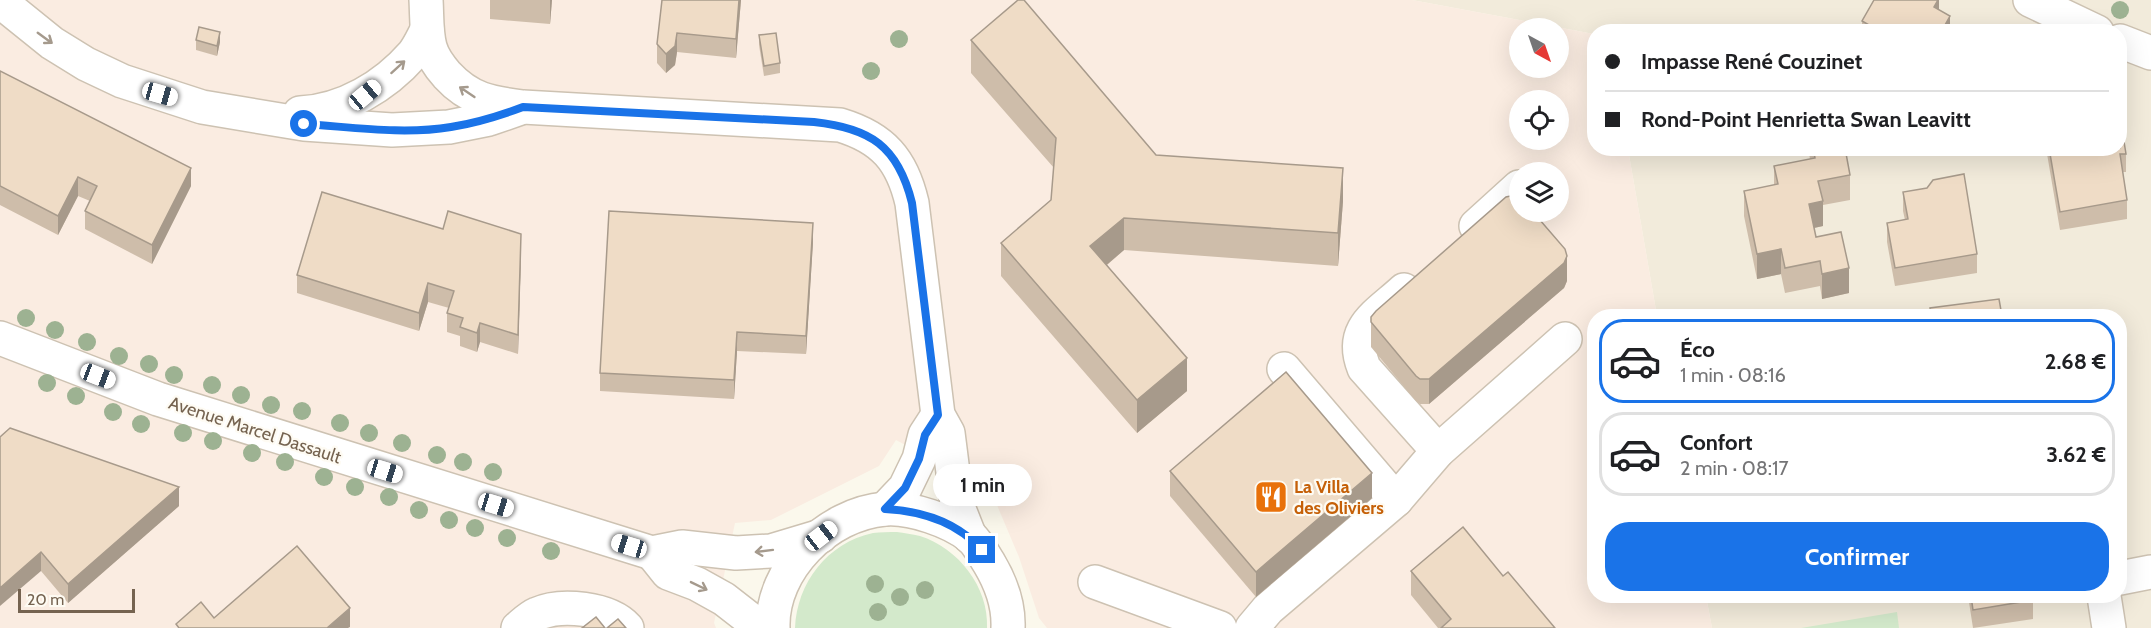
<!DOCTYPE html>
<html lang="fr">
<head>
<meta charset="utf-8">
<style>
	:root { --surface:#fff; --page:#f2f2f2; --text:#202124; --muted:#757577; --line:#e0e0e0; --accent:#1a73e8 }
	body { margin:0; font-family:Cabin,sans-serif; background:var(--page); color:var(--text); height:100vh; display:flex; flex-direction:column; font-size:22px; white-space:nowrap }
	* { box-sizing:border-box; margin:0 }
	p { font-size:20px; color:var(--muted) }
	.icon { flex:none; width:33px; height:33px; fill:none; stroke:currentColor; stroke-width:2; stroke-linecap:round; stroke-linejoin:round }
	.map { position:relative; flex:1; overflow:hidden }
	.sheet { position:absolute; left:1587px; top:309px; width:540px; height:294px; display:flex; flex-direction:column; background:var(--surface); border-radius:24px; box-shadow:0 6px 24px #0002 }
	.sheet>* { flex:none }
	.guide { position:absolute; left:1587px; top:24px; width:540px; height:132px; border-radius:24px; box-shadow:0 6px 24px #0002; display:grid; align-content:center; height:132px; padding:0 18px; background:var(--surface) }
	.needle { width:39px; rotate:140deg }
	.fabs { position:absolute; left:1509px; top:18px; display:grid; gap:12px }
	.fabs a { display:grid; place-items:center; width:60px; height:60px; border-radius:50%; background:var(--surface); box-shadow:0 6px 24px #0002; font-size:30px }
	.scale { position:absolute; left:18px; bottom:15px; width:117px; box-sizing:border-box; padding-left:6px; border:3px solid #756350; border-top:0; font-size:16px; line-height:21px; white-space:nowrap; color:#756350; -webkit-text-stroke:4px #fefbf3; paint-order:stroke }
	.end { position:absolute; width:27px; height:27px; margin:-14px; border:8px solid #1a73e8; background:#fff; box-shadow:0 0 0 3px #fff }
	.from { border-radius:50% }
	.bubble { position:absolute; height:42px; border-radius:21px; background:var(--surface); box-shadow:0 6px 24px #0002; font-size:20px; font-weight:800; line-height:42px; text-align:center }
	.car { position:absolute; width:18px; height:36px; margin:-18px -9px; border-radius:8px; box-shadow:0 0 4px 2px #0007; background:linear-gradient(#fff 24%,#345 0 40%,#fff 0 76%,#345 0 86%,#fff 0) }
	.guide b { display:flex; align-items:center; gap:21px; height:57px; font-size:22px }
	.guide b+b { border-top:2px solid var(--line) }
	.guide i { width:15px; height:15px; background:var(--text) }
	ul { padding:10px 0 0; list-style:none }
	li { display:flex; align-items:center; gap:18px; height:84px; margin:0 12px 9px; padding:0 6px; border:3px solid var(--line); border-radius:24px }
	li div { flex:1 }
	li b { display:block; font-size:22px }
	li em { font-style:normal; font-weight:800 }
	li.active { border-color:var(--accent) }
	li>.icon { width:54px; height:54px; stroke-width:1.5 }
	.button { display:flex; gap:12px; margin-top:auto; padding:12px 18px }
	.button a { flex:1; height:69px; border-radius:24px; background:var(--accent); color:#fff; font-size:24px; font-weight:800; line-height:69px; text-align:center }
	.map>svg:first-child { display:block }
</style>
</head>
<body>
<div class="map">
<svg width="2151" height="628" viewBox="0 0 2151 628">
	<rect width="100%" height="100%" fill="#fbf8ec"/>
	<path fill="#f2ebdb" d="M1412,0h739v628h-439l-6,-32h414v-280h-463l-29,-167 492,-1v-116h-526v2z"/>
	<path fill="#faece1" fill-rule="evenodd" d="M0,0h1412l182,34v114l34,1 29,167h-63v280h112l6,32h-665l-8,-10 -20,-61 -28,-66 -95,-51 -17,26 -108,54 -36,3 -21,100 2,5h-716zM1520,28h38v40h-38zM1520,100h38v40h-38zM1520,172h38v40h-38z"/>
	<g fill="#d3e9cb">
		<path d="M897,532c7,1 15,2 23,4 38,12 69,51 67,92h-192c2,-45 32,-85 78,-95 7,-1 16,-1 24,-1z"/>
		<path d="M1897,612l2,16h-98z"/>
	</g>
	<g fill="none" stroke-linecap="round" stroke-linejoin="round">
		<g stroke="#cdc2b2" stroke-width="36">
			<g id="minor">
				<path d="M426,0c1,16 0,32 4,47 3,11 10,20 17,28 23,25 44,28 76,32l317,18c43,13 62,35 72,78l26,212 10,18 9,71 13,33"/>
				<path d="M2030,0l67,32"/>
				<path d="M0,1l52,42 34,21 36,17 80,26 102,17 88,6 57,-3 40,-8 29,-10"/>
				<path d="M2120,41l31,12"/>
				<path d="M300,113c44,-2 85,-27 113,-59 6,-7 10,-17 14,-24"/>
				<path d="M1476,226l43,-39"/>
				<path d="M1404,290c-27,25 -56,38 -40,78l74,83"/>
				<path d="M0,338l158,61 494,154 30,-6 54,6 35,-2 50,-15"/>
				<path d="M1284,369l112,131"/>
				<path d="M885,509l20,-21 14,-29 6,-24 13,-20"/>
				<path d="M652,553l16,20 29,11 27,15 27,21 7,8"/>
				<path d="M2120,578l31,-6"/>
				<path d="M1095,582l125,46"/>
				<path d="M2104,596l5,32"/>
				<path d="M518,628c6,-5 12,-11 19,-14 24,-11 72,-6 90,14"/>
				<path d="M773,628c-2,-59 54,-114 112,-119 26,-2 66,12 86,28 8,8 12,17 18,26 12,20 20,42 19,65"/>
				<path d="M1252,628l16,-19 128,-109 42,-49 127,-112"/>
			</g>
		</g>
		<use href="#minor" stroke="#fff" stroke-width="33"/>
	</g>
	<g fill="#9db292">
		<circle cx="2120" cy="10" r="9"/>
		<circle cx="899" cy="39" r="9"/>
		<circle cx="871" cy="71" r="9"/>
		<circle cx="26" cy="318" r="9"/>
		<circle cx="55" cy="330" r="9"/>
		<circle cx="87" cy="342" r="9"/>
		<circle cx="119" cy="356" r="9"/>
		<circle cx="149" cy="364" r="9"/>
		<circle cx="174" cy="375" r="9"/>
		<circle cx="47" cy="383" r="9"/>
		<circle cx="212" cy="385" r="9"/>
		<circle cx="241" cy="395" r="9"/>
		<circle cx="76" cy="396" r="9"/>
		<circle cx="271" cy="405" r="9"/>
		<circle cx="302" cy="411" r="9"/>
		<circle cx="113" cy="412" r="9"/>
		<circle cx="340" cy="423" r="9"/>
		<circle cx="141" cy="424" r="9"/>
		<circle cx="183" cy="433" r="9"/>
		<circle cx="369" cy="433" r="9"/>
		<circle cx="213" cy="441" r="9"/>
		<circle cx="402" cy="443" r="9"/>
		<circle cx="252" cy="453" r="9"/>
		<circle cx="437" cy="455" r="9"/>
		<circle cx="285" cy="462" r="9"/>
		<circle cx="463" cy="462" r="9"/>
		<circle cx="493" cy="472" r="9"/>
		<circle cx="324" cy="477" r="9"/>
		<circle cx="355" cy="487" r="9"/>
		<circle cx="389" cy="497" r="9"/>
		<circle cx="419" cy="510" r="9"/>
		<circle cx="449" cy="520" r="9"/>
		<circle cx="475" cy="528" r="9"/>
		<circle cx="507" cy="538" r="9"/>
		<circle cx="551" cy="551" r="9"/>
		<circle cx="875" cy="584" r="9"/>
		<circle cx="925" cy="590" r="9"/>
		<circle cx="900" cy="597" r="9"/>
		<circle cx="878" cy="612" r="9"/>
	</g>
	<g fill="#cebdaa">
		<path d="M490,0h62l-2,24 -60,-5z"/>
		<path d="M662,0h79l-5,58 -59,-6 -2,13 -9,8 -9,-10v-19z"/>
		<path d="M1939,0v10l11,22h-88v-11z"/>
		<path d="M759,35l21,28v10l-16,3 -5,-31z"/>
		<path d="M196,40l24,2 -3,14 -21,-6z"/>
		<path d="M971,40l185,115 187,46 -5,65 -214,-16 -17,15 80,126 -50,42 -136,-157v-33l50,-43 3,-32 -83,-95z"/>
		<path d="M0,71l191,115 -39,78 -67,-35v-18l5,-10 -12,-5 -20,39 -58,-30z"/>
		<path d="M1808,148h37l5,27v25l-27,5v21l-9,2 2,9 33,56 -27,6 -2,-13 -35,7 -4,-19 -24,5 -13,-63v-25l30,-6v-19l36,-7z"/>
		<path d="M2046,148h74l6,6v18h-3l4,28v19l-67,11z"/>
		<path d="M1903,192l74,62v19l-82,13 -8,-44v-19l18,-3 -2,-9z"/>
		<path d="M443,229l78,24 -3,101 -38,-12 -3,10 -17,-6v-10l-13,-4v-19l2,-5 -21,-6 -9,29 -122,-38v-18z"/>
		<path d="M813,242l-7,112 -69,-3 -3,48 -134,-8v-18z"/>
		<path d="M1567,281l-3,7 -135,116h-9l-4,-3 -45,-54v-30z"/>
		<path d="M0,437l179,69 -111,97 -27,-32z"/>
		<path d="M1170,471l202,27 -116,99 -86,-101z"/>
		<path d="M1411,571l92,5 52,52h-117l-27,-33z"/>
		<path d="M1968,596h65v23l-60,9z"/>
	</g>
	<g fill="#a79a8b">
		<path d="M550,0h2l-2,24z"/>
		<path d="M739,0h2l-5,58v-19z"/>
		<path d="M1938,0h1v17l-5,-10z"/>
		<path d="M1950,16v16h-9z"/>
		<path d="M220,32v10l-3,14v-10z"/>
		<path d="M677,33v19l-2,13 -9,8v-19z"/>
		<path d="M191,168v18l-39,78v-19z"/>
		<path d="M1343,168v33l-5,65v-33z"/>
		<path d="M78,177v19l-20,39v-19z"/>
		<path d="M1823,201v25l-14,3v-25z"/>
		<path d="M1124,218v32l-34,29v-33z"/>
		<path d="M813,223v19l-7,112v-18z"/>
		<path d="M521,234v19l-3,101v-19z"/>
		<path d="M1781,249v25l-24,5v-25z"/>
		<path d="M1567,256v25l-3,7 -135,116v-25z"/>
		<path d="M1849,268v25l-27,6v-25z"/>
		<path d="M428,283v19l-9,29v-18z"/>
		<path d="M480,323v19l-3,10v-19z"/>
		<path d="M737,332v19l-3,48v-19z"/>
		<path d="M1187,358v33l-50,42v-33z"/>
		<path d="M1372,473v25l-116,99v-25z"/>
		<path d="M179,487v19l-111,97v-19z"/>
		<path d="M41,552v19l-41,35v-18z"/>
		<path d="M350,608v19l-2,1h-21z"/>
	</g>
	<g fill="#efdcc6" stroke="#a79a8b" stroke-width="1.5">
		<path d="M662,0h77l-3,39 -59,-6 -2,13 -9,8 -9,-10z"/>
		<path d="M1018,0h6l132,155 187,13 -5,65 -214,-15 -34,28 97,112 -50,42 -136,-157 50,-43 5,-62 -85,-98z"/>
		<path d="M1874,0h64l-4,7 16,9 -9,16h-60l-19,-11z"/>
		<path d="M199,27l21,5 -3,14 -21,-6z"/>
		<path d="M776,33l4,30 -16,3 -5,-31z"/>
		<path d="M0,71l191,97 -39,77 -67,-34 12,-25 -19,-9 -20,39 -58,-30z"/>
		<path d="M2120,117l6,37h-6l7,46 -67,12 -11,-64h71z"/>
		<path d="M1813,148h32l5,27 -32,6 5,20 -14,3 7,33 25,-5 8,36 -27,6 -2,-13 -35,7 -4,-19 -24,5 -13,-63 34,-7 -4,-18 41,-8z"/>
		<path d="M1964,174l13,80 -82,14 -8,-45 21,-4 -5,-27 24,-4 6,-8z"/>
		<path d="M322,192l121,37 5,-18 73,23 -3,101 -38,-12 -3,10 -17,-6 3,-9 -16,-5 7,-22 -26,-8 -9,30 -122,-38z"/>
		<path d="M1515,195l5,3v14h13l32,37 2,7 -3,7 -135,116h-9l-4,-3 -45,-54v-5l5,-6 130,-114z"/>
		<path d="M609,211l204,12 -7,113 -69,-4 -3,48 -134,-7z"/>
		<path d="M1999,299l3,17h-71l-1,-8z"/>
		<path d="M1286,372l86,101 -116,99 -86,-101z"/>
		<path d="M10,428l169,59 -111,97 -27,-32 -41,36v-151z"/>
		<path d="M1463,527l40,49 5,-4 47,56h-114l10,-9 -40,-48z"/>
		<path d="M297,546l53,62 -23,20h-148l-3,-4 25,-22 13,16z"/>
		<path d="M1971,596h62v4l-60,10z"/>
		<path d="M596,617l9,11h-23z"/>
		<path d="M618,619l8,9h-19z"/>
	</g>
	<defs><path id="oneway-shaft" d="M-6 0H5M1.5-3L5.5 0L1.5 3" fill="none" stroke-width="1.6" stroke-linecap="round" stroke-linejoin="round" transform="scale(1.5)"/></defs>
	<g stroke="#a59a8d">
		<use href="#oneway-shaft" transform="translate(45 38) rotate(36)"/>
		<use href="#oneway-shaft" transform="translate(398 67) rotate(-42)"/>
		<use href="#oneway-shaft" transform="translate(467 92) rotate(-146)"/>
		<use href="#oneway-shaft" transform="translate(764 551) rotate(173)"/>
		<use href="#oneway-shaft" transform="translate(699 586) rotate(26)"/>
	</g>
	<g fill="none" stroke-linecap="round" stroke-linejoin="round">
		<path stroke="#1a73e8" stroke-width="8" d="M304,124c48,3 99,11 147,3 25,-4 48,-11 72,-20l291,15c56,6 84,24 98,81l26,212 -13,20 -6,24 -14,29 -20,21c37,2 72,13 97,41"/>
	</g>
	<defs>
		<g id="restaurant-square" transform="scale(1.725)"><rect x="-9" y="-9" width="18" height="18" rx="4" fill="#e8710a" stroke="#fefbf3"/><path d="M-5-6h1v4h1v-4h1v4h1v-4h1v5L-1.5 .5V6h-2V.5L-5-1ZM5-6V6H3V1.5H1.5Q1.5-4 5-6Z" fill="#fff"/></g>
	</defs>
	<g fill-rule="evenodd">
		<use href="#restaurant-square" x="1271" y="497"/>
	</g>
	<g text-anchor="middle" stroke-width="4.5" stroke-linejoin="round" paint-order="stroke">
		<g font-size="18" fill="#756350" stroke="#fefbf3">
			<text transform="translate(255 430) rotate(18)" y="6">Avenue Marcel Dassault</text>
		</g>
		<g font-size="18" font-weight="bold" fill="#c56008" stroke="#fefbf3" text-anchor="start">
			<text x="1294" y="493">La Villa<tspan x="1294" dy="21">des Oliviers</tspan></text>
		</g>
	</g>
</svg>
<div class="fabs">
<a><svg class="needle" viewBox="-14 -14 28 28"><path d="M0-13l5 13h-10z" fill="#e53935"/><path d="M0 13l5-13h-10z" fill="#757577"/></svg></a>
<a><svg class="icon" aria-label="locate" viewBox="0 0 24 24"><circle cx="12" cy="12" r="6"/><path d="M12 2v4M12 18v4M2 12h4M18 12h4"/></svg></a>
<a><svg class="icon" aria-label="layers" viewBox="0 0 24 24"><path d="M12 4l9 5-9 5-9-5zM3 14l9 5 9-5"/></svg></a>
</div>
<div class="scale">20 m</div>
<i class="end from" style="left:304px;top:124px"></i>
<i class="end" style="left:982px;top:550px"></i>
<div class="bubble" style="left:933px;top:464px;width:99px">1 min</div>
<i class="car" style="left:160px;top:94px;rotate:106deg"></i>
<i class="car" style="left:365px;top:95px;rotate:50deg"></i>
<i class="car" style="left:98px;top:376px;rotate:111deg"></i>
<i class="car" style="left:385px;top:471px;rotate:107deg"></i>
<i class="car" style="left:496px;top:505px;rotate:107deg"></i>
<i class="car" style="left:821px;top:536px;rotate:52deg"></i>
<i class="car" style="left:629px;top:546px;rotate:287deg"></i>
<div class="guide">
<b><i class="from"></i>Impasse René Couzinet</b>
<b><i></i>Rond-Point Henrietta Swan Leavitt</b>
</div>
<section class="sheet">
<ul>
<li class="active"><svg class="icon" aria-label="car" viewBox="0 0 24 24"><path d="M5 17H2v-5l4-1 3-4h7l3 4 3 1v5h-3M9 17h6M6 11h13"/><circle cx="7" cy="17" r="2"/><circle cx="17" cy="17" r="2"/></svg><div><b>Éco</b><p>1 min · 08:16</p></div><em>2.68 €</em></li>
<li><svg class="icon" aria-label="car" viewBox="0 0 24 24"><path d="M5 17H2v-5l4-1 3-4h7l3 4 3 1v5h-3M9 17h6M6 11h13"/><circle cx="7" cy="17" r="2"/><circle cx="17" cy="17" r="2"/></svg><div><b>Confort</b><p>2 min · 08:17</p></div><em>3.62 €</em></li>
</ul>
<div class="button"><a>Confirmer</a></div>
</section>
</div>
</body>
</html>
